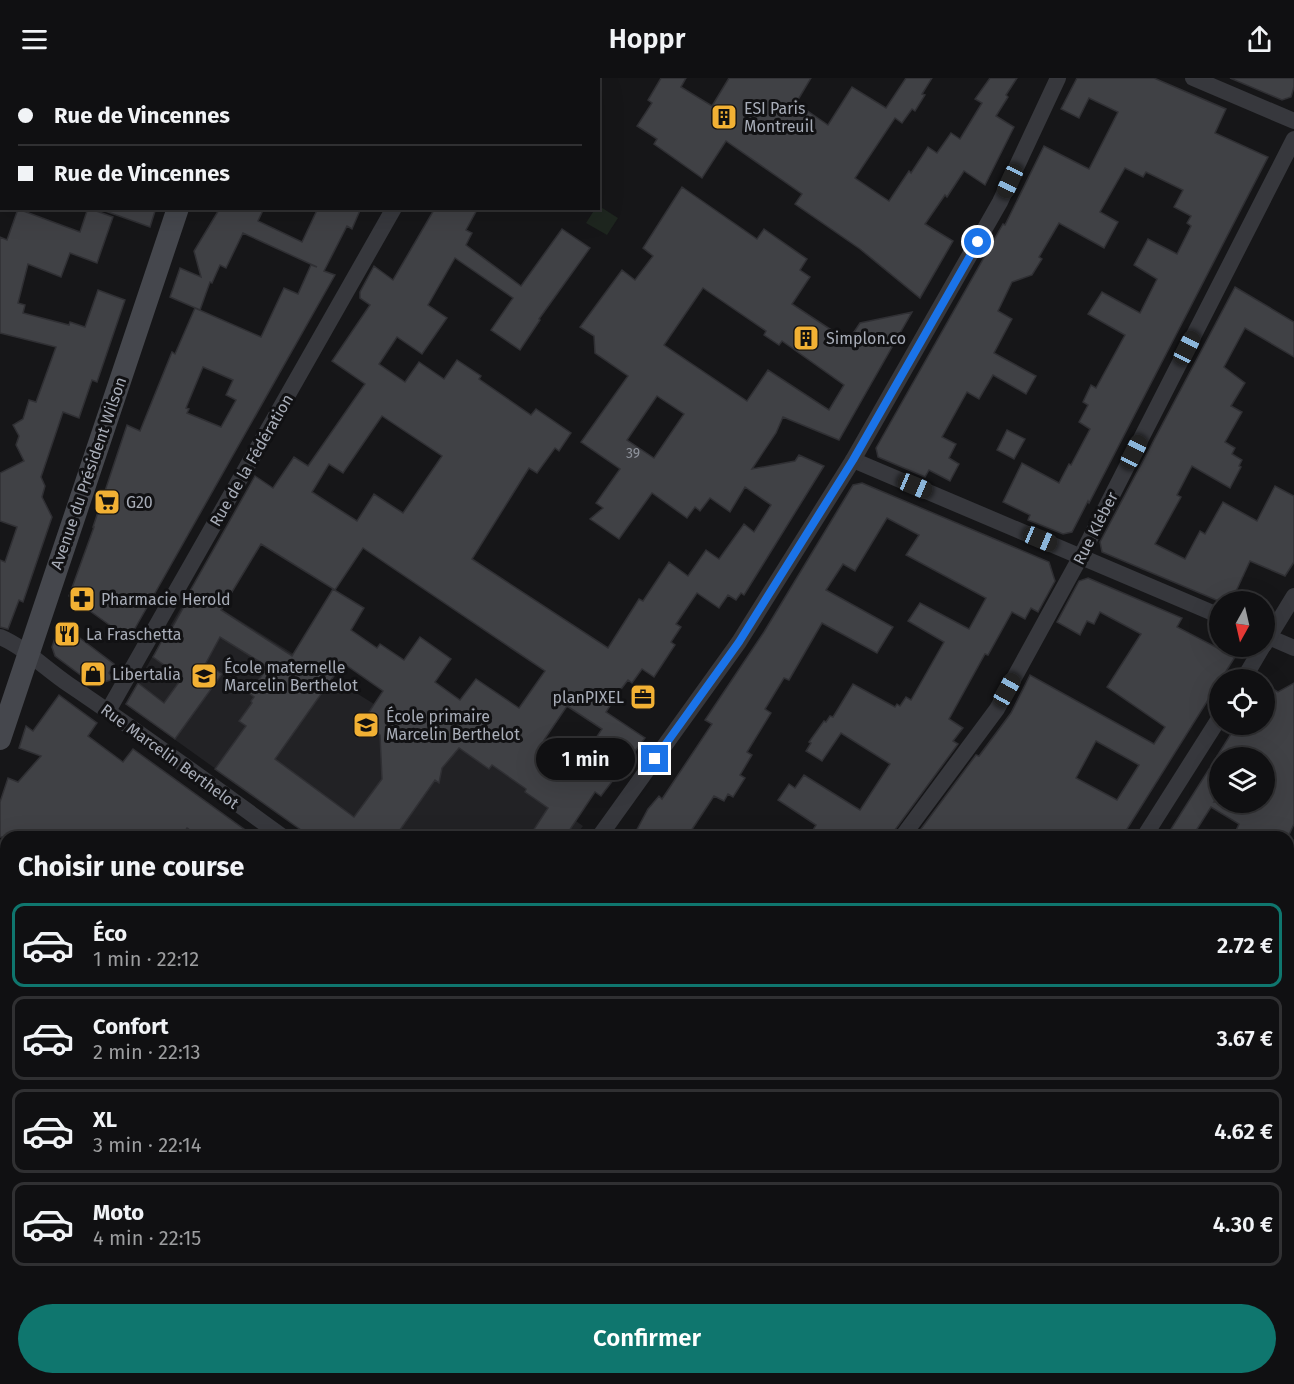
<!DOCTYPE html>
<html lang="fr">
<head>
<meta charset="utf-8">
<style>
	:root { --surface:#101012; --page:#1e1e20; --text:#f1f3f6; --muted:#9c9d9f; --line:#303032; --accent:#0f766e }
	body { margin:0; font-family:"Fira Sans",sans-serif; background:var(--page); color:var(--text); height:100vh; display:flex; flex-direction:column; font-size:22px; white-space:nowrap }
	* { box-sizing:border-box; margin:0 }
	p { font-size:20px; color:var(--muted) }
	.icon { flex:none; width:33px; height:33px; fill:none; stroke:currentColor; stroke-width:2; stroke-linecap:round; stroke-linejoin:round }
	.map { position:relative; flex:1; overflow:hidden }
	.panel { position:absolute; left:0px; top:753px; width:1294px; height:554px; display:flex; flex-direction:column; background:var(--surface); border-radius:18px 18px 0 0; box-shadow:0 6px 24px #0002,0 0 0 2px var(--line) }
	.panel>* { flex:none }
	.hud { position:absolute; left:0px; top:0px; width:600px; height:132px; box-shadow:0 6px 24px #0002,0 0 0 2px var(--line); display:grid; align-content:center; height:132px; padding:0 18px; background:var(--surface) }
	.needle { width:39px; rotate:188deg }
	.controls { position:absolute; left:1209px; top:513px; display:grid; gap:12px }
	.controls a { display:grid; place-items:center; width:66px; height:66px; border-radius:50%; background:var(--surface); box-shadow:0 6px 24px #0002,0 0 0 2px var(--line); font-size:30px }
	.end { position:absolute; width:27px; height:27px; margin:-14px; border:8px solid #1a73e8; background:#fff; box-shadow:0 0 0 3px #fff }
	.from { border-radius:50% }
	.bubble { position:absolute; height:42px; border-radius:21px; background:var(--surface); box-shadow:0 6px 24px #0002,0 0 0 2px var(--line); font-size:20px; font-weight:600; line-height:42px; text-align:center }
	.car { position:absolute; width:18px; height:36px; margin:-18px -9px; border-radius:8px; box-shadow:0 0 4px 2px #0007; background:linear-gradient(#222 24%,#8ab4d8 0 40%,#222 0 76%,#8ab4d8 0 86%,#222 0) }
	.hud b { display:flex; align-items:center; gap:21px; height:57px; font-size:22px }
	.hud b+b { border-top:2px solid var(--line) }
	.hud i { width:15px; height:15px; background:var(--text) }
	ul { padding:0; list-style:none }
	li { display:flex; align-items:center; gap:18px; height:84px; margin:0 12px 9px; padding:0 6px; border:3px solid var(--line); border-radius:12px }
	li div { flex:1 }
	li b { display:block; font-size:22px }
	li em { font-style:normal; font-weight:600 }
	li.active { border-color:var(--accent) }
	li>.icon { width:54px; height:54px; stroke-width:1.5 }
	h2 { padding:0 18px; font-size:27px; line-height:72px }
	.primary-button { display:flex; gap:12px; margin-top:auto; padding:12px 18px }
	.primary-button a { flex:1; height:69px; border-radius:36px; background:var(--accent); color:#fff; font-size:24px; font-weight:600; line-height:69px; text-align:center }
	header { display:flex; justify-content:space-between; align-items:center; height:78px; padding:0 18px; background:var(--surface); font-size:27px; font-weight:600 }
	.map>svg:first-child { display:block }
</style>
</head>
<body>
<header><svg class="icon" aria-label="menu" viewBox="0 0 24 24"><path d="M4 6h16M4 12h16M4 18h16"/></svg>Hoppr<svg class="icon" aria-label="share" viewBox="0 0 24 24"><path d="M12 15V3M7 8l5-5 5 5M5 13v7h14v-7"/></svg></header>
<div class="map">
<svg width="1294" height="1306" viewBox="0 0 1294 1306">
	<rect width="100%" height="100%" fill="#161618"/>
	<path fill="#222225" d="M191,512l191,119 12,-16 189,133 -8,11h-264l-186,-133z"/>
	<g fill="#1e261f">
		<path d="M599,128l19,12 -11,17 -21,-12 9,-14 3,-1z"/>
		<path d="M822,1300l40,1 5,5h-58z"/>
	</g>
	<g fill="#404145" stroke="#303034" stroke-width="1.5" fill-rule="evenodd">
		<path d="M661,0h25l-5,9 31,19 17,-28h82l-15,25 32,22 24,-38 34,21 20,-30h26l-10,16 3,1 -10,16 -3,-2 -10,14 -7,-5 -40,60 34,23 20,-30 2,2 17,-26 9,6 14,-20 9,6 22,-36 -7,-4 15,-21h27l-11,17 2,2 -12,19 18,11 -29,58 -21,-14 -17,26 -2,-2 -20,29 28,17 -33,57 -60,-49 -65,-45 7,-10 -76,-53 -24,37 -48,-34 3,-5 -20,-13 15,-23 -4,-3z"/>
		<path d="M1077,0h77l72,31 -11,24 53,24 -179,346 -1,-2 -16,31 -9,2 -35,-14 2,-5 -27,-13 19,-39 37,20 10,-19 2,1 19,-36 -11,-7 9,-17 -5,-3 8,-17 5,3 29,-53 -37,-21 14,-22 38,21 17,-34 -23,-14 14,-26 29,15 14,-28 -4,-3 4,-7 -17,-9 9,-17 -37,-18 -3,5 -18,-9 -25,44 18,10 -14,26 -45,-25 -20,34 3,2 -10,16 -20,7 -14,29 14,8 -18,34 42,23 -10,18 -33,-19 -14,24 -12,-7 -25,45 14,7 -7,14 10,6 -9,17 -21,-11 -4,7 -47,-20 -2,-9 127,-224 2,1 39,-79 45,23 29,-57 -29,-14 -10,20 -18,-9z"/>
		<path d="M1230,0h64v9l-3,10 -9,3z"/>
		<path d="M682,109l75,52 7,-10 43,30 -7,11 10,7 -18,27 56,37 12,-18 52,-11 -73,128 -56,-23 -7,16 -24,36 43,-8 4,-6 25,11 -80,129 -3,-2 -5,7 -8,-5 -9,13 -22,-15 -21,31 5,3 -10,15 4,3 -21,32 -12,-8 -10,14 -4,-3 -10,13 -12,19 39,26 -44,58 -6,-4 -30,45h-36l19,-29 -23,-16 1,-3 -34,-24 -3,4 -30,-21 -17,20 -3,15 -4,-3 -40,57h-84l-96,-68 31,-43 -7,-5 13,-18 -1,-2 3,-4 -5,-4 19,-26 -48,-30 -14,26 16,11 -47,65 -49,-35 12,-21 26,20 18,-25 -29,-21 12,-22 2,2 25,-45 -2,-1 65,-115 18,12 21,-31 14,9 57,-82 -33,-23 38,-56 -10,-7v-6l14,-26 19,14 42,-72h43l-12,22 6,3 -6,12 55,41 41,-57 28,19 -51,71 1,1 -20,30 -29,-20 22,-32 -58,-40 -27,47 19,13 -25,36 -25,-17 -18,27 26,18 14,-20 25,17 13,-19 24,16 -2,3 52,36 5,-6 35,24 -12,18 -4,-3 -18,25 -8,-5 -57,91 136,89 31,-49 4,2 26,-39 19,14 18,-26 13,9 25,-35 10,8 17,-27 -26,-18 -15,25 -20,-14 -10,13 -5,-4 -8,11 -35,-25 -33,46 -29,-20 13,-11 -7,-5 24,-34 -39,-27 47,-66 -33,-23 -1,-17 -14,-9 42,-57 13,10 18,-24 -10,-8zM703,210l63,43 -2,4 15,10 3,-4 62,44 -15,25 -61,-40 -21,31 -83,-56zM657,318l27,18 -30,44 -27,-18zM382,338l60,40 -39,57 -29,-19 -17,27 -45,-29 17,-28 14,9zM261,466l74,46 28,-42 182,123 -26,37 -43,-29 -16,21 -25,-18 16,-23 -31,-22 -16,23 -24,-16 -3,4 -26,-18 13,-22 -31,-19 -41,67 -71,-46zM343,585l40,28 -20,30 17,14 2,44 -28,38 -79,-58zM567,628l35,23 -23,35 -35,-24z"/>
		<path d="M88,130l25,9 -16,46 -27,-10 -9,24 -33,-13 -10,39 7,2 -2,8 46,12 1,-3 15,5 13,-37 27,10 -28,82 -5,-2 -13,38 -16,-6 -22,65 4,9 -3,11 10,20 -29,85 -4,-2 -11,29 -8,-2v-67l5,2 12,-35 -17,-6v-48l24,-12 -8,-16 3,-9 -6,-11 10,-6 6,-19 7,2 20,-55 -56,-14v-96l7,3 11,-31 62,23z"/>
		<path d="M105,130h51l-6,19 -45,-16z"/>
		<path d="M220,130h44l-6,13 44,21 16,-34h43l-9,21 -5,-3 -23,45 11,4 -206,364 -60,-43 25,-69h-1l34,-102 13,6 32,-79 3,2 20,-46 66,29 23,-49 14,6 13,-29 6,2 -74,-34 -17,35 -6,-3 -8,18 -2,-1 -10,28 -30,-13 10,-29 21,9 -7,-26zM203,289l30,13 -7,15 10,5 -15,27 -34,-14 2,-4 -3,-1z"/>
		<path d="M1235,209l59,35v35l-49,-29 -21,39 21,16 -14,23 11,6 -17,30 10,6 -3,6 10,6 -3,6 2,1 -11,21 -38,-22 -15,29 4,2 -26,47 30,15 15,-28 5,3 18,-32 34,19 18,-35 19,10v66l-9,14 -35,-15 -19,41h-10l-119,-50 -2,-10z"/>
		<path d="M1007,352l18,9 -11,20 -17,-9z"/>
		<path d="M862,405l187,79 6,19 -17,31 -7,-4 -6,11 -13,-7 -24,43 -3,-1 -36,65 14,9 -10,13 5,3 -64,87 -2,6h-83l7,-12 -38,-25 11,-16 6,4 9,-13 56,35 30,-46 -49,-31 -19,28 -16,-10 5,-8 -2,-1 15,-21 2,1 4,-6 3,1 20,-33 42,23 2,-3 3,2 6,-9 5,3 33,-58 -36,-21 12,-18 49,26 17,-31 -80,-43 13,-20 -32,-17 -32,53 -12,-7 -17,26 67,37 -16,26 -55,-30 -33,57 -5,-2 -19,31 6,4 -24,39 5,3 -12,20 5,3 -12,19 -5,-3 -4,7 -10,-5 -27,41h-54l15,-28 11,-13 3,3 50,-75 -7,-4 59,-88 89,-147z"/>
		<path d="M1088,500l94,40 -5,9 58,30 -113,180h-207l61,-82 3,1 32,-43 19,-38 124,69 11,-17 -58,-40 34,-53 -41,-22 -6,12 -7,-3 -7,14 -23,-13 22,-41zM1096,663l43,24 -22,35 -41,-22z"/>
		<path d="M60,545l54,41 -5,9 5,6 -20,6 -39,-29 -3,-9z"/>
		<path d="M1294,605v141l-6,13h-55l6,-13 -28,-17 -19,30h-26l43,-68 11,8v16l-6,9h50v-44h-48l21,-34h27v-40l14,8z"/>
		<path d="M59,617l38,28 -9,13 35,26 10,-13 122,88h-55l-13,-9 -6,9h-181v-35l8,-24 10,4 23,-26 -22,-8 7,-22 7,5z"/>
	</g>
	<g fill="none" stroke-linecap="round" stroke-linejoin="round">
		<g stroke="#37383d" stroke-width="16">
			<path d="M1193,0l101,43"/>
			<path d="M467,2l1,-2"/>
			<path d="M853,382l367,156"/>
			<path d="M1264,557l30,13"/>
			<path d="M0,559c24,10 46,32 68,47 73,49 144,101 215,153"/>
			<path d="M1264,567l30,-49"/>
			<path d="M1243,602l20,-34"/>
			<path d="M108,633l286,-503"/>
			<path d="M599,759l140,-195 114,-182 147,-258 58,-124"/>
			<path d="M902,759l95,-128 84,-153 213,-417"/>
			<path d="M1144,759l76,-120"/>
			<path d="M1288,1016l6,1"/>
			<path d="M1288,1294l6,1"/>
			<path d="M421,1300l1,6"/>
			<path d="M532,1306l7,-6"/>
			<path d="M978,1306l1,-6"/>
		</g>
		<g stroke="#45474d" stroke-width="22">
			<path d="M222,2v-2"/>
			<path d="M0,661l178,-531"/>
		</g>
		<g stroke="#53555c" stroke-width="26">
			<path d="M0,1224l6,3"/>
			<path d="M159,1300l11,6"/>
		</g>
	</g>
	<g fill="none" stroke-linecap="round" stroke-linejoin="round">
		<path stroke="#1a73e8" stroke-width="8" d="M655,681l84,-117 114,-182 125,-218"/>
	</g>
	<defs>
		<g id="building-square" transform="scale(1.35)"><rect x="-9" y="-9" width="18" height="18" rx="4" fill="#f2b134" stroke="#111113"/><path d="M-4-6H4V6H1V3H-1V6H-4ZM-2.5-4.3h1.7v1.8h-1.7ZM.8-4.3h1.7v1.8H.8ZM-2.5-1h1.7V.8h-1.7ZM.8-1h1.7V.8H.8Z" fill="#111"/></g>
		<g id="supermarket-square" transform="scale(1.35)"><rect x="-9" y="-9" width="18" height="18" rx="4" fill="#f2b134" stroke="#111113"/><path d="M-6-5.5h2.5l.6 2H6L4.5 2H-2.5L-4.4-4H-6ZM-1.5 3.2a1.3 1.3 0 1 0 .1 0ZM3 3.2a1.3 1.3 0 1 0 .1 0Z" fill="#111"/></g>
		<g id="pharmacy-square" transform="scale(1.35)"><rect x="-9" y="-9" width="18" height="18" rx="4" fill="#f2b134" stroke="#111113"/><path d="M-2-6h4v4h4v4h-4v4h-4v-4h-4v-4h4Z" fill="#111"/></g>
		<g id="restaurant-square" transform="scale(1.35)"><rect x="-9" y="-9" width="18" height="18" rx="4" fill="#f2b134" stroke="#111113"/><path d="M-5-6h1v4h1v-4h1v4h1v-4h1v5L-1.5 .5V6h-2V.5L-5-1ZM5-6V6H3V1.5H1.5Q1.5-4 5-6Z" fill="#111"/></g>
		<g id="shop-square" transform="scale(1.35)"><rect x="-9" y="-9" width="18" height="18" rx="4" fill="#f2b134" stroke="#111113"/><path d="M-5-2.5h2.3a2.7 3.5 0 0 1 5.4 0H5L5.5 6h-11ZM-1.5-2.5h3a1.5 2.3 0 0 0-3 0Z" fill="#111"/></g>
		<g id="school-square" transform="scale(1.35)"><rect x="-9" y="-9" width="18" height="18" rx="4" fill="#f2b134" stroke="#111113"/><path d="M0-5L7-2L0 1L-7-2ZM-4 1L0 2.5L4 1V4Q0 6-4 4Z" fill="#111"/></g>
		<g id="office-square" transform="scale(1.35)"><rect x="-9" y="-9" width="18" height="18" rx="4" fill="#f2b134" stroke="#111113"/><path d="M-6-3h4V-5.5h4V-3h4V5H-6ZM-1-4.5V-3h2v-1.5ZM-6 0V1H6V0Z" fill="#111"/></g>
	</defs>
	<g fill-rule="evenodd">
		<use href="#building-square" x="724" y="39"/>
		<use href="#building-square" x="806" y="260"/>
		<use href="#supermarket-square" x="107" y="424"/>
		<use href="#pharmacy-square" x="82" y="521"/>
		<use href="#restaurant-square" x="67" y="556"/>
		<use href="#shop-square" x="93" y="596"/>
		<use href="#school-square" x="204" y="598"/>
		<use href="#office-square" x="643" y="619"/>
		<use href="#school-square" x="366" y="647"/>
	</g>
	<g text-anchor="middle" stroke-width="6" stroke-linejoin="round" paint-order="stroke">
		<g font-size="14" fill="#8e929b">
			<text x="633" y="380">39</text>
		</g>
		<g font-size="16" fill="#a8adb8" stroke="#111113" text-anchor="start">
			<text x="744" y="36">ESI Paris<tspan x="744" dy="18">Montreuil</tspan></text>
			<text x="826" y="266">Simplon.co</text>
			<text x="126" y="430">G20</text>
			<text x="101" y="527">Pharmacie Herold</text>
			<text x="86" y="562">La Fraschetta</text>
			<text x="224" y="595">École maternelle<tspan x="224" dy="18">Marcelin Berthelot</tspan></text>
			<text x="112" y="602">Libertalia</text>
			<text x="624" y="625" text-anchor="end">planPIXEL</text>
			<text x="386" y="644">École primaire<tspan x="386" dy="18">Marcelin Berthelot</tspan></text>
		</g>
		<g font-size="16" fill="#a8adb8" stroke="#111113">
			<text transform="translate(251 382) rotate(-60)" y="6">Rue de la Fédération</text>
			<text transform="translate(88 395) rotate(-71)" y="6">Avenue du Président Wilson</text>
			<text transform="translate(1095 450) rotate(-63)" y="6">Rue Kléber</text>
			<text transform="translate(170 678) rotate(36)" y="6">Rue Marcelin Berthelot</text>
		</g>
	</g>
</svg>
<div class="controls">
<a><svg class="needle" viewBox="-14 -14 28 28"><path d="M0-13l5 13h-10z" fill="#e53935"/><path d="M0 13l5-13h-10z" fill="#9c9d9f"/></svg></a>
<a><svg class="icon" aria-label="locate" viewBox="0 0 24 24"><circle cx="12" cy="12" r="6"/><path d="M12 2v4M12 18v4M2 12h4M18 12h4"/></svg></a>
<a><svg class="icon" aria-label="layers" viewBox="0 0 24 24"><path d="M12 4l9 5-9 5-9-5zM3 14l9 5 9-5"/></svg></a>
</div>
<i class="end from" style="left:978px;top:164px"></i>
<i class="end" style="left:655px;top:681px"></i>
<div class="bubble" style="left:536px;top:660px;width:99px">1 min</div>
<i class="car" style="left:1010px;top:103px;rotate:205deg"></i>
<i class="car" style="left:1187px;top:270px;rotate:27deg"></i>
<i class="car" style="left:1134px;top:374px;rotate:27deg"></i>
<i class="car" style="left:915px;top:408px;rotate:113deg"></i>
<i class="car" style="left:1040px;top:461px;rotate:113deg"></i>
<i class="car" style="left:1007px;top:612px;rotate:29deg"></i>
<div class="hud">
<b><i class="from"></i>Rue de Vincennes</b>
<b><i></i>Rue de Vincennes</b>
</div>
<section class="panel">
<h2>Choisir une course</h2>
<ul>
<li class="active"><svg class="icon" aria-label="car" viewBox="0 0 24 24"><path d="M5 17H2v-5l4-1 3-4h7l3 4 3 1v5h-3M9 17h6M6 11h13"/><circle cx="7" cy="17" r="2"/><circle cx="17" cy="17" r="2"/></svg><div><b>Éco</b><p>1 min · 22:12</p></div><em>2.72 €</em></li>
<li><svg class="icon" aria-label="car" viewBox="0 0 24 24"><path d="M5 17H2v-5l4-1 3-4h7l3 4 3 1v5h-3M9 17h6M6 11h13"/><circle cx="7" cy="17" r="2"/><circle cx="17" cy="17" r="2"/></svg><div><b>Confort</b><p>2 min · 22:13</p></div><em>3.67 €</em></li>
<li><svg class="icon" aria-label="car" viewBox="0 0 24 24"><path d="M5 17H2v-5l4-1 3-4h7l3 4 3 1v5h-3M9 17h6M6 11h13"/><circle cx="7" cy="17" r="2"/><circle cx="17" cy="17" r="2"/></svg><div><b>XL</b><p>3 min · 22:14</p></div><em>4.62 €</em></li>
<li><svg class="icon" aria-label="car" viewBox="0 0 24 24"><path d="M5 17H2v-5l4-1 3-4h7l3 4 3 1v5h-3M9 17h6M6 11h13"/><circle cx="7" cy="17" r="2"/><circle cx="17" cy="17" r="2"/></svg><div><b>Moto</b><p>4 min · 22:15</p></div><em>4.30 €</em></li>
</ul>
<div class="primary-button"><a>Confirmer</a></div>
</section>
</div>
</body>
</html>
